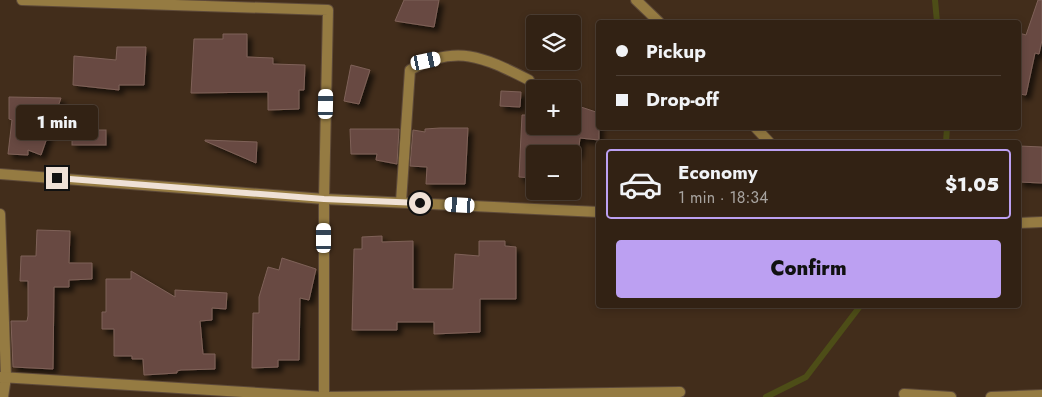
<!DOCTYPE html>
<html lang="en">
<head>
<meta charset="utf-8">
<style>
	:root { --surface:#322214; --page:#3d2f22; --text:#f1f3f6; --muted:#a8a4a0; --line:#4d3f34; --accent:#bca0f2 }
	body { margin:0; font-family:Jost,sans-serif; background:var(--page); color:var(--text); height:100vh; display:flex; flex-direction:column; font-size:19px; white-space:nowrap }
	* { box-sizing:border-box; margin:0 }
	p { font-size:16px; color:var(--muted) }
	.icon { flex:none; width:28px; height:28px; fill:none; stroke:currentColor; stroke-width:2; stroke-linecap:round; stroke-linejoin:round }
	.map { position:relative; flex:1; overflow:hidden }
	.details { position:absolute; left:596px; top:140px; width:425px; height:168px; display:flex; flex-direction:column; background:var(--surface); border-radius:5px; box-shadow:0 2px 8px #0003,0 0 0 1px var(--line) }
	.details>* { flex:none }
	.hud { position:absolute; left:596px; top:20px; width:425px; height:110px; border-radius:5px; box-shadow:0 2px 8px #0003,0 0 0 1px var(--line); display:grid; align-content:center; height:110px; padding:0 20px; background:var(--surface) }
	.fabs { position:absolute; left:526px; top:15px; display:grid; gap:10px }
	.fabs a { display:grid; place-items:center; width:55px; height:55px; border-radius:5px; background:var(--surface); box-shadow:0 2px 8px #0003,0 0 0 1px var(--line); font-size:25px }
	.end { position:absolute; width:22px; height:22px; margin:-11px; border:6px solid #efe1d6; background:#111; box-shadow:0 0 0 2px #111 }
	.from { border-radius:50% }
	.bubble { position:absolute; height:35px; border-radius:5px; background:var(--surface); box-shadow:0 2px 8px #0003,0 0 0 1px var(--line); font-size:16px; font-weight:800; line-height:35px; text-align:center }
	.car { position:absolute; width:15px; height:30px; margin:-15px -8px; border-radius:6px; box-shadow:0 0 4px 1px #0007; background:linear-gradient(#fff 24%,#345 0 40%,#fff 0 76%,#345 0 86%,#fff 0) }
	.hud b { display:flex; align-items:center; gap:18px; height:48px; font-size:19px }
	.hud b+b { border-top:1px solid var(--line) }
	.hud i { width:12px; height:12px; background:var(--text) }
	ul { padding:9px 0 0; list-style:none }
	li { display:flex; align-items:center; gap:15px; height:70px; margin:0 10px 8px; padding:0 10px; border:2px solid transparent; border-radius:5px }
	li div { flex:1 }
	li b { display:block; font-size:19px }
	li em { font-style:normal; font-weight:800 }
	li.current { border-color:var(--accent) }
	li>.icon { width:45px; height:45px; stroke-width:1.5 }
	.button { display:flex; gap:10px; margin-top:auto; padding:10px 20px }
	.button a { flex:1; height:58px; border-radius:5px; background:var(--accent); color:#111; font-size:20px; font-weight:800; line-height:58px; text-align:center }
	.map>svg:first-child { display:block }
</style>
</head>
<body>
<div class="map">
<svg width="1042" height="397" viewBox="0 0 1042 397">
	<defs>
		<filter id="shadow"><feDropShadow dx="4.5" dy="4.5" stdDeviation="2.5" flood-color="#0009"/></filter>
	</defs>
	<rect width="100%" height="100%" fill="#422d1b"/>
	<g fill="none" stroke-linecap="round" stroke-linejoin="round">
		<g stroke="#4d4d17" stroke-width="6">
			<path d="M935,0l2,22"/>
			<path d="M946,142l1,-14"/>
			<path d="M766,397l40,-20 55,-72"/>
		</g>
	</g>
	<g fill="#674a42" stroke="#7f6158" filter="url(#shadow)">
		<path d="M404,0h35l-5,27 -39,-6z"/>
		<path d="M1038,0h4v40l-3,14 -4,-1 -9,42 -7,-1v-61l7,2z"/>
		<path d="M223,34h24v23l26,1v6l32,1 -1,25h-5v19l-31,1v-18l-77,1 3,-54h29z"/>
		<path d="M117,47h29l-2,38h-25v5l-46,-5 1,-29 42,4z"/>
		<path d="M351,65l19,5 -11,34 -15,-3z"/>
		<path d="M501,91l20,1 -1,15 -20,-1z"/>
		<path d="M9,97l52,1 -20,57 -13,-5v5l-20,-1 4,-34 -3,-1z"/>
		<path d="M572,104l27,9v27l-19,-2 -2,16h-43v24l-16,-1 3,-62h13v11l37,3z"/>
		<path d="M440,128h28l-3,56h-39l1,-17 -17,-1 3,-36 12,2v-3z"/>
		<path d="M350,129h49l-2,35 -21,-4 1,-6h-26z"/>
		<rect x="72" y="130" width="34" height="15"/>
		<path d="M205,140l52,2 -1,21 -51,-22z"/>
		<path d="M1019,146l23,1v36l-23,-1z"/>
		<path d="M37,230l33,1 -1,32h23v16l-23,1v7h-15l-1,82 -40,-2 -2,-46h16l1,-5v-35h-8l1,-25h15z"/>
		<path d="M382,236v6l31,-1v48h40l2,-35 24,2v-15h26v5l11,1v52h-36v33l-46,2v-12h-37v8h-45l2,-81h8v-12z"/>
		<path d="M282,258l34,11 -7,31 -9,-2 -1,62h-21v7l-26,1 1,-55h6v-16l9,-30 11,3z"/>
		<path d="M131,271l44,26v-7l52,3 -1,16 -14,-1v12l-12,1 3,33h12v15l-34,1 -4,1v2l-33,2 -1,-16h-11v-3h-18v-27h-12v-17h4v-33h25z"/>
	</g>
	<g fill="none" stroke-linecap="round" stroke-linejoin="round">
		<g stroke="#5e4a39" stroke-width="12">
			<g id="street">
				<path d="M22,0l306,10 -4,189v198"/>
				<path d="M636,0l23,22"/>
				<path d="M756,128l13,14"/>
				<path d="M0,174l324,25 275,13"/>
				<path d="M401,202l9,-132c47,-27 75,-12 119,10"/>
				<path d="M0,214l6,163 -3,20"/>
				<path d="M1019,223l23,-1"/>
				<path d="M0,377l324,20 356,-5"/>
				<path d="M904,394l47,3"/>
				<path d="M991,397l51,-2"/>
			</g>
		</g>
		<use href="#street" stroke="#957b42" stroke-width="10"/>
	</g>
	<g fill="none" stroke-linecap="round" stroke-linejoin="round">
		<path stroke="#efe1d6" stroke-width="6" d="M57,178l267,21 96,4"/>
	</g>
</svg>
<div class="fabs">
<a><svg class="icon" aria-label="layers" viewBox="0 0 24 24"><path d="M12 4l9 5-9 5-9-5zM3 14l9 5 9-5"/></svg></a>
<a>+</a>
<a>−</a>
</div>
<i class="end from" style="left:420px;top:203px"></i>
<i class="end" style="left:57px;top:178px"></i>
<div class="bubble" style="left:16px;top:105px;width:82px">1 min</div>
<i class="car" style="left:426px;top:61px;rotate:78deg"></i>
<i class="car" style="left:326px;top:104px;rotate:1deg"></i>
<i class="car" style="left:460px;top:205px;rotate:273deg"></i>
<i class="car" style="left:324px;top:238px;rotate:0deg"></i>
<div class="hud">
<b><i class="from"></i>Pickup</b>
<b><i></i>Drop-off</b>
</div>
<section class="details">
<ul>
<li class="current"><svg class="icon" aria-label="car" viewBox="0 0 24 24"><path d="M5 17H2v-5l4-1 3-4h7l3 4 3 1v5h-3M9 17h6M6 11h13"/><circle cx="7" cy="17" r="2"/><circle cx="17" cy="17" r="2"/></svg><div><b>Economy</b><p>1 min · 18:34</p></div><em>$1.05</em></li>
</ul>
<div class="button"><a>Confirm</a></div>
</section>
</div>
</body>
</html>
